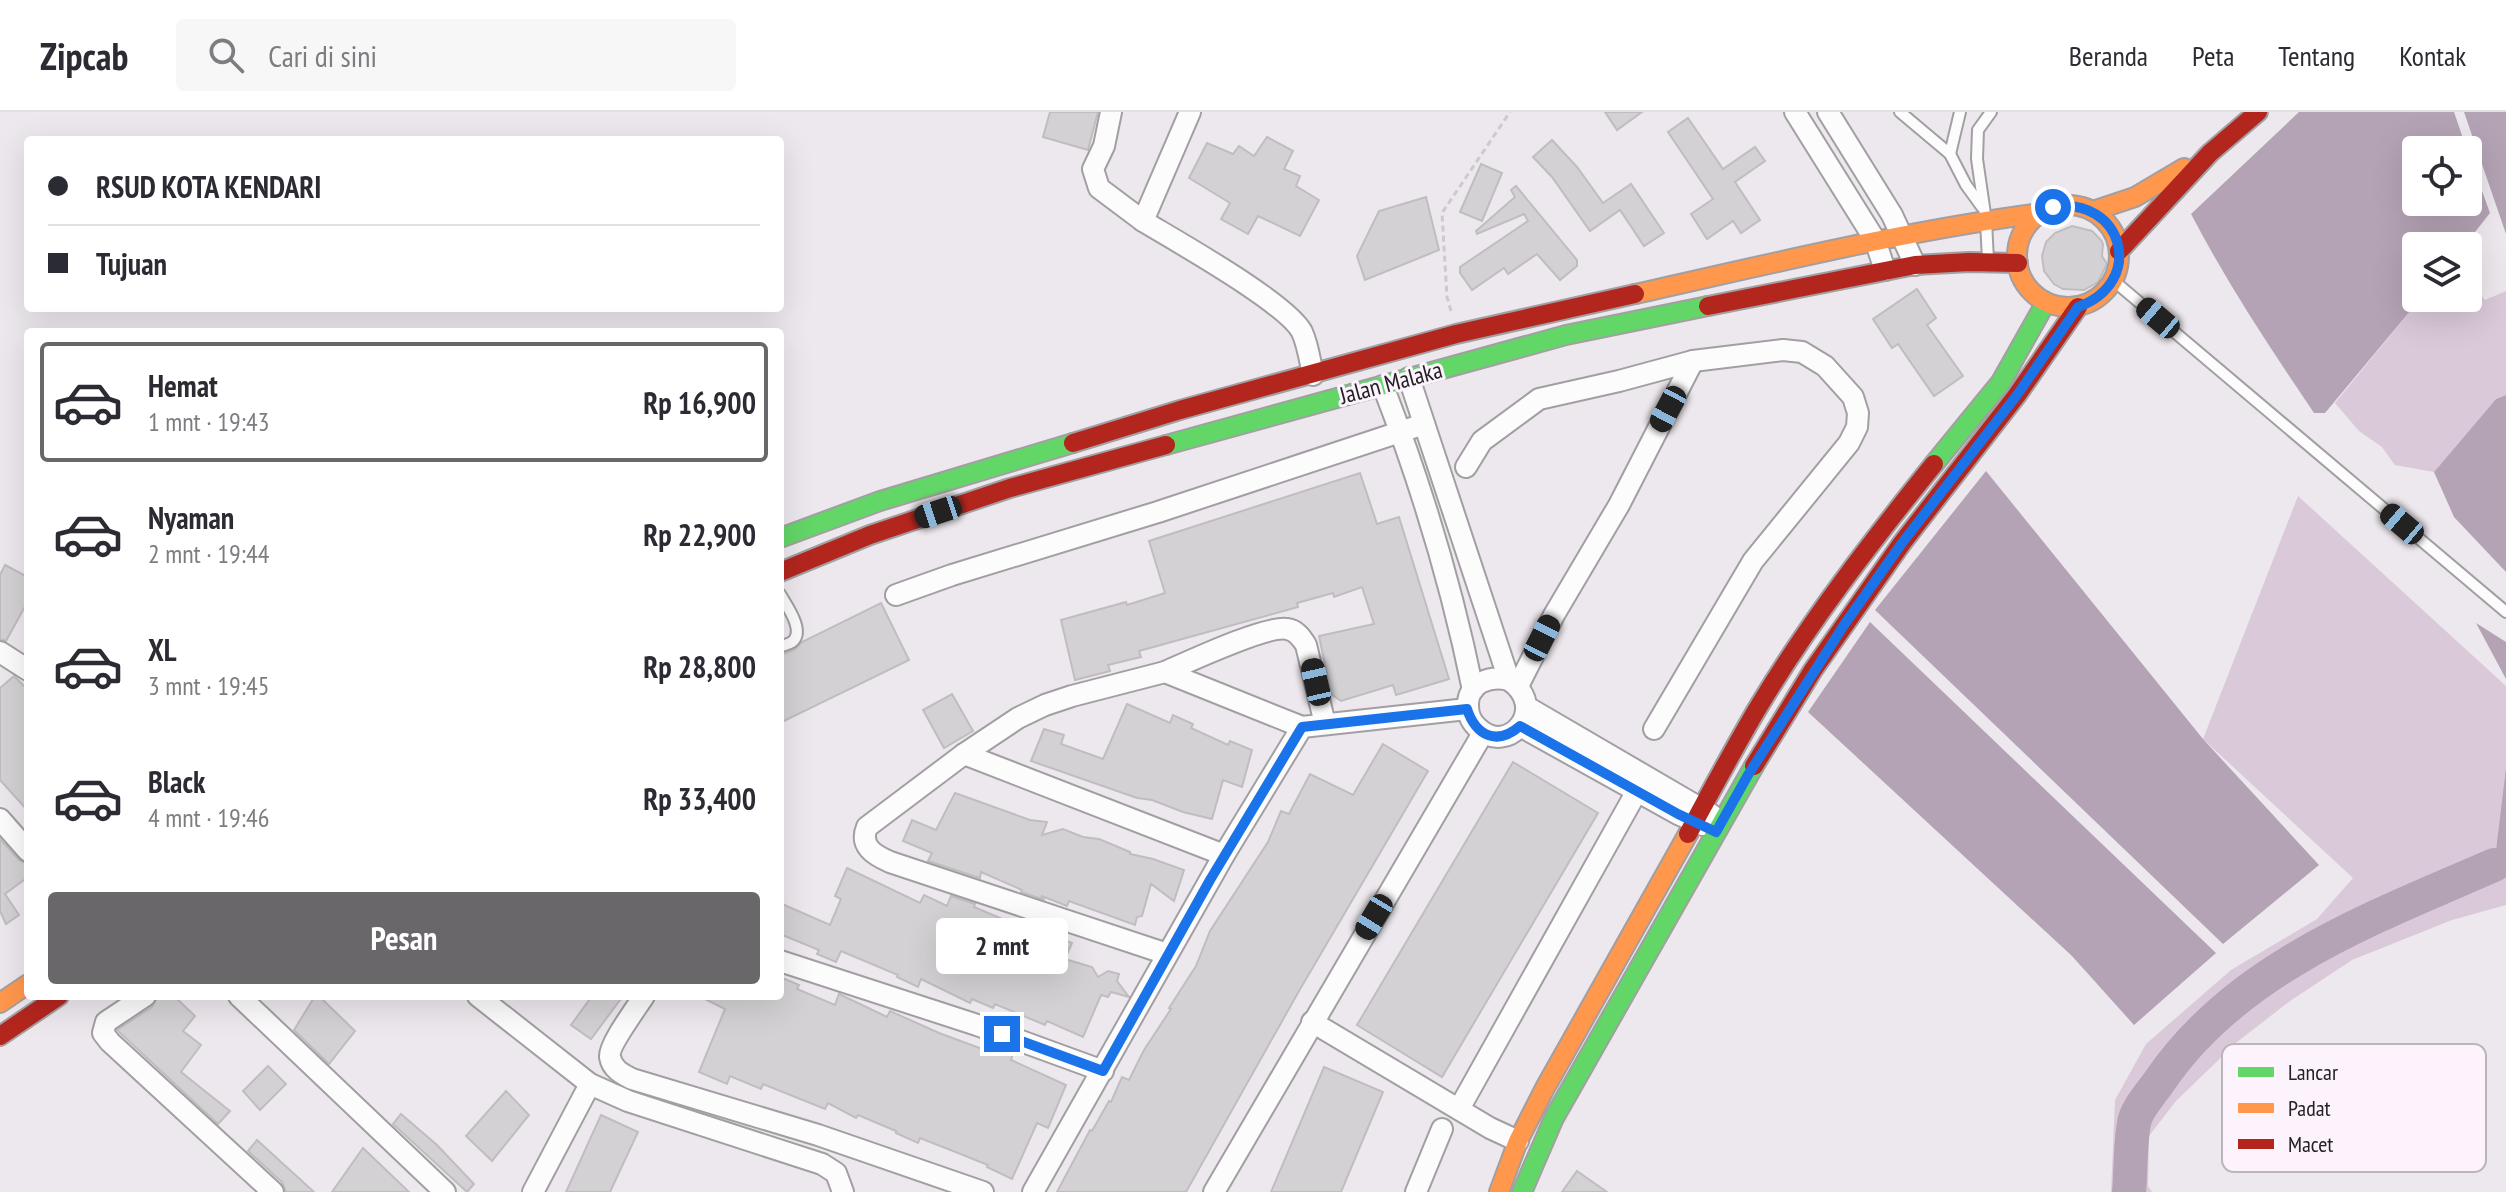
<!DOCTYPE html>
<html lang="id">
<head>
<meta charset="utf-8">
<style>
	:root { --surface:#fff; --page:#f7f7f7; --text:#2b2b33; --muted:#7c7c81; --line:#e1e1e2; --accent:#6a676a }
	body { margin:0; font-family:"PT Sans Narrow",sans-serif; background:var(--page); color:var(--text); height:100vh; display:flex; flex-direction:column; font-size:30px; white-space:nowrap }
	* { box-sizing:border-box; margin:0 }
	p { font-size:26px; color:var(--muted) }
	.icon { flex:none; width:44px; height:44px; fill:none; stroke:currentColor; stroke-width:2; stroke-linecap:round; stroke-linejoin:round }
	.map { position:relative; flex:1; overflow:hidden }
	.panel { position:absolute; left:24px; top:216px; width:760px; height:672px; display:flex; flex-direction:column; background:var(--surface); border-radius:8px; box-shadow:0 8px 32px #0002 }
	.panel>* { flex:none }
	.hud { position:absolute; left:24px; top:24px; width:760px; height:176px; border-radius:8px; box-shadow:0 8px 32px #0002; display:grid; align-content:center; height:176px; padding:0 24px; background:var(--surface) }
	.tools { position:absolute; left:2402px; top:24px; display:grid; gap:16px }
	.tools a { display:grid; place-items:center; width:80px; height:80px; border-radius:8px; background:var(--surface); box-shadow:0 8px 32px #0002; font-size:40px }
	.end { position:absolute; width:36px; height:36px; margin:-18px; border:10px solid #1a73e8; background:#fff; box-shadow:0 0 0 4px #fff }
	.from { border-radius:50% }
	.bubble { position:absolute; height:56px; border-radius:8px; background:var(--surface); box-shadow:0 8px 32px #0002; font-size:26px; font-weight:600; line-height:56px; text-align:center }
	.car { position:absolute; width:24px; height:48px; margin:-24px -12px; border-radius:10px; box-shadow:0 0 6px 2px #0007; background:linear-gradient(#222 24%,#8ab4d8 0 40%,#222 0 76%,#8ab4d8 0 86%,#222 0) }
	.hud b { display:flex; align-items:center; gap:28px; height:76px; font-size:30px }
	.hud b+b { border-top:2px solid var(--line) }
	.hud i { width:20px; height:20px; background:var(--text) }
	ul { padding:14px 0 0; list-style:none }
	li { display:flex; align-items:center; gap:24px; height:120px; margin:0 16px 12px; padding:0 8px; border:4px solid transparent; border-radius:8px }
	li div { flex:1 }
	li b { display:block; font-size:30px }
	li em { font-style:normal; font-weight:600 }
	li.selected { border-color:var(--accent) }
	li>.icon { width:72px; height:72px; stroke-width:1.5 }
	.cta { display:flex; gap:16px; margin-top:auto; padding:16px 24px }
	.cta a { flex:1; height:92px; border-radius:8px; background:var(--accent); color:#fff; font-size:32px; font-weight:600; line-height:92px; text-align:center }
	header { display:flex; align-items:center; gap:48px; box-sizing:border-box; height:112px; padding:0 40px; background:var(--surface); border-bottom:2px solid var(--line) }
	header strong { font-size:38px }
	nav { display:flex; gap:44px; margin-inline-start:auto; font-size:28px }
	.search { width:560px; height:72px; background:var(--page); display:flex; align-items:center; gap:20px; box-sizing:border-box; padding:0 28px; border-radius:8px; color:var(--muted); font-size:30px }
	.map>svg:first-child { display:block }
</style>
</head>
<body>
<header>
<strong>Zipcab</strong>
<div class="search"><svg class="icon" aria-label="search" viewBox="0 0 24 24"><circle cx="10" cy="10" r="6"/><path d="M15 15l6 6"/></svg>Cari di sini</div>
<nav><a>Beranda</a><a>Peta</a><a>Tentang</a><a>Kontak</a></nav>
</header>
<div class="map">
<svg width="2506" height="1080" viewBox="0 0 2506 1080">
	<rect width="100%" height="100%" fill="#ede8ed"/>
	<g fill="#d9c9d9">
		<path d="M2468,165l17,23 21,-9v104l-10,4 -62,73 -39,-7 -13,-18 -23,-16 -24,-28 86,-105h47z"/>
		<path d="M2298,384l208,190v81l-12,98 12,9v31l-54,15 -100,40 -62,41 -53,41 -61,59 -27,35 -1,50 4,6h-41l4,-92 31,-56 85,-74 86,-51 36,-41 -150,-139z"/>
	</g>
	<g fill="#b4a3b5">
		<path d="M2299,0h155l13,38h-51v52h52v-50l22,61 -26,33h-48v52h5l-96,115h-11c-44,-65 -87,-130 -123,-199z"/>
		<path d="M2464,0h42v122z"/>
		<path d="M2506,283v177l-52,-55 -20,-45 62,-73z"/>
		<path d="M1986,359l217,268 116,126 -96,79 -348,-334z"/>
		<path d="M1870,510l346,331 -82,72 -62,-69 -264,-244z"/>
		<path d="M2476,511l30,19v37z"/>
		<path d="M2506,655v107l-12,-8z"/>
	</g>
	<g fill="none" stroke-linecap="round" stroke-linejoin="round">
		<path stroke="#b4a3b5" stroke-width="34" d="M2129,1080c2,-19 1,-56 6,-73 4,-13 18,-28 26,-40 77,-112 214,-162 333,-214"/>
	</g>
	<g fill="#d4d1d4" stroke="#c0bdc0" stroke-width="2">
		<path d="M1050,0h48l-10,38 -45,-13z"/>
		<path d="M1605,0h37l-25,18z"/>
		<path d="M1688,6l35,51 32,-22 10,14 -30,21 25,38 -19,13 -8,-12 -26,18 -16,-25 22,-15 -45,-67z"/>
		<path d="M1267,25l26,14 -9,18 16,7 -4,10 23,14 -19,36 -42,-20 -10,18 -27,-15 9,-16 -41,-25 18,-35 26,11 6,-8 15,10z"/>
		<path d="M1552,28l25,27 26,36 28,-19 33,49 -20,13 -24,-36 -30,21 -38,-54 -19,-20z"/>
		<path d="M1481,52l21,9 -20,48 -22,-9z"/>
		<path d="M1516,74l61,74v6l-17,14 -23,-26 -29,20 -4,-6 -32,22 -12,-17v-6l68,-46 -4,-7 -47,20 -1,-3 39,-34 -4,-7z"/>
		<path d="M1426,85l13,53 -74,30 -8,-24 22,-45z"/>
		<path d="M2072,114l20,5 9,9 2,4 -1,12 5,8 -9,18 -14,8 -21,-1 -9,-5 -10,-13 -2,-15 4,-14 9,-9z"/>
		<path d="M1917,177l19,29 -9,7 36,51 -29,20 -36,-52 -6,4 -19,-29z"/>
		<path d="M1360,361l17,51 22,-7 50,162 -53,16 -3,-10 -52,16 -10,-7 -12,-58 55,-12 -12,-37 -28,10 -1,-4 -36,10 1,4 -159,44 2,6 -33,8 2,6 -35,9 -14,-60 65,-18 1,3 38,-12 -16,-52z"/>
		<path d="M5,453l23,12v24l-22,40 -6,-2v-64z"/>
		<path d="M881,491l28,57 -129,63v-68l14,-5 8,-8z"/>
		<path d="M14,564l14,14v121l-28,-31v-92z"/>
		<path d="M952,582l21,37 -29,17 -21,-38z"/>
		<path d="M1127,592l43,19 3,-8 20,9 -2,4 37,17 2,-4 22,9 -10,37 -19,-7 -11,39 -29,-7 -31,-12 -15,-2 -106,-37 13,-32 20,6 -3,9 42,15z"/>
		<path d="M1383,632l45,27 -129,220 -113,201h-129l33,-62 2,1 17,-30 2,1 11,-25 7,3 15,-30 27,-41 -2,-1 27,-42 14,-35 58,-89 13,-31 8,3 21,-40 43,21z"/>
		<path d="M1513,650l85,51 -156,264 -85,-52z"/>
		<path d="M955,681l75,27 17,2 -5,13 21,-6 20,8 16,2 31,13v2l23,5 31,11 -10,31 -23,-17 -9,32 -5,1 -2,8 -66,-24 -2,5 -25,-10 -1,2 4,2 -24,-8 1,-2 -41,-18 -1,6 -52,-17 4,-8 -29,-12 9,-21 24,10z"/>
		<path d="M0,727l19,21 9,4v13l-23,17 14,21 -13,9 -6,-13z"/>
		<path d="M847,756l73,35 4,-8 23,11 4,-10 24,8 -1,3 45,19 3,-6 13,4 -1,3 38,16 -7,16 27,8 6,10 10,-6 11,3 -2,7 12,16 -18,-5 -3,5 -7,-2 -18,42 -36,-16 -2,4 -50,-21 -2,4 -21,-9 -2,4 -49,-24 -3,8 -21,-10 1,-2 -57,-24 -5,11 -19,-8 2,-4 -39,-16v-31l50,22 11,-26 -6,-3z"/>
		<path d="M780,865l19,8 -2,4 38,16 4,-11 48,23 3,-6 49,22 54,20 3,-7 17,7 -2,7 55,25 -18,43 -11,-5 -25,56 -25,-12 1,-2 -35,-14 -33,-13 -2,5 -22,-10v-2l-38,-16 -2,3 -28,-15 -3,6 -62,-25 -2,5 -31,-13 -3,8 -28,-12 26,-63 -26,-13h81z"/>
		<path d="M158,884h16l21,20 -12,15 18,14 -20,27 49,39 -12,13 -101,-94 35,-23z"/>
		<path d="M315,884h4l36,35 -26,33 -35,-34z"/>
		<path d="M592,884h31l-32,43 -20,-14z"/>
		<path d="M268,954l18,18 -26,26 -17,-19z"/>
		<path d="M1324,955l59,25 -42,100h-70z"/>
		<path d="M506,979l23,24 -37,46 -26,-25z"/>
		<path d="M401,1002l36,31 37,39 -7,8 -74,-68z"/>
		<path d="M601,1003l37,17 -28,60h-44z"/>
		<path d="M257,1028l57,52h-28l-4,-10 -34,-31z"/>
		<path d="M363,1036l46,44h-77z"/>
		<path d="M1577,1059l30,21h-45z"/>
	</g>
	<g fill="none" stroke-linecap="round" stroke-linejoin="round">
		<g stroke="#a29fa2" stroke-width="14">
			<g id="lane">
				<path d="M1900,0l50,42 16,31 16,22"/>
				<path d="M1950,42l10,-42"/>
				<path d="M1988,148l-2,-39 -9,-62 1,-29 13,-18"/>
				<path d="M2114,169l392,331"/>
				<path d="M780,482c6,11 26,37 12,48 -3,2 -8,3 -12,5"/>
			</g>
		</g>
		<g stroke="#a29fa2" stroke-width="24">
			<g id="street">
				<path d="M1111,0l-7,34 -11,23 6,19 44,33"/>
				<path d="M1190,0l-47,109c33,20 144,82 159,111 6,13 8,29 11,43"/>
				<path d="M1795,0l80,128 10,30"/>
				<path d="M1828,0l64,103 23,50"/>
				<path d="M1409,266l100,302c41,28 -1,77 -31,48 -6,-5 -10,-13 -10,-22 -1,-23 22,-31 41,-26"/>
				<path d="M1383,274c38,98 69,201 90,304"/>
				<path d="M1466,355l16,-26 57,-42 80,-18 74,-20 90,-11 19,2 23,14 28,31 5,16 -1,14 -8,16 -96,118 -99,168"/>
				<path d="M896,483l56,-20 206,-63 266,-88"/>
				<path d="M0,540l28,18"/>
				<path d="M1165,560c23,-10 102,-47 122,-43 9,1 14,8 19,16l19,79"/>
				<path d="M1518,574l36,-71 65,-110 74,-144"/>
				<path d="M1527,595l185,108"/>
				<path d="M1520,614l158,88 25,11"/>
				<path d="M964,642l54,-36 27,-13 27,-9 93,-24 137,55"/>
				<path d="M0,707l28,32"/>
				<path d="M1167,842l-277,-92c-16,-7 -31,-16 -23,-35l97,-73 260,101"/>
				<path d="M780,849l197,64 126,46"/>
				<path d="M145,884l-39,26 -3,11 7,9 163,150"/>
				<path d="M239,884l206,196"/>
				<path d="M478,884l112,88 38,17 194,63 14,9 7,19"/>
				<path d="M644,884c-7,11 -36,50 -34,61 2,12 12,17 22,22l186,56 165,57"/>
				<path d="M1312,910l178,106 28,13"/>
				<path d="M1459,997l178,-318"/>
				<path d="M533,1080l57,-108"/>
				<path d="M1033,1080l191,-337 78,-128 165,-18"/>
				<path d="M1214,1080l269,-459"/>
				<path d="M1416,1080l26,-63"/>
			</g>
		</g>
		<g stroke="#a29fa2" stroke-width="22">
			<g id="fast">
				<path d="M1166,333l400,-110 142,-29"/>
				<path d="M1934,352l67,-82 45,-80"/>
				<path d="M780,426l100,-37 193,-58"/>
				<path d="M1522,1080l32,-74 200,-352"/>
			</g>
		</g>
		<g stroke="#a29fa2" stroke-width="22">
			<g id="slow">
				<circle cx="2068" cy="144" r="51"/>
				<path d="M2093,99l42,-14 49,-29"/>
				<path d="M1635,182c135,-30 269,-63 406,-81"/>
				<path d="M0,891l28,-19"/>
				<path d="M1499,1080l19,-51 27,-53 143,-254"/>
			</g>
		</g>
		<g stroke="#a29fa2" stroke-width="22">
			<g id="jam">
				<path d="M2119,139l91,-98 48,-41"/>
				<path d="M1708,194l207,-41 54,-3 49,1"/>
				<path d="M1073,331l107,-33 276,-76 179,-40"/>
				<path d="M780,460l90,-37 140,-47 156,-43"/>
				<path d="M1754,654l59,-96 89,-127 115,-148 61,-88"/>
				<path d="M1688,722c23,-43 46,-86 71,-128 51,-85 113,-165 175,-242"/>
				<path d="M0,924l59,-40"/>
			</g>
		</g>
		<path stroke="#cccacc" stroke-width="3" stroke-dasharray="6 4" stroke-linecap="butt" d="M1451,199l-4,-14 -5,-84 68,-101"/>
		<use href="#lane" stroke="#fcfcfc" stroke-width="10"/>
		<use href="#street" stroke="#fcfcfc" stroke-width="20"/>
		<use href="#fast" stroke="#63d668" stroke-width="18"/>
		<use href="#slow" stroke="#ff974d" stroke-width="18"/>
		<use href="#jam" stroke="#b3261e" stroke-width="18"/>
	</g>
	<g fill="none" stroke-linecap="round" stroke-linejoin="round">
		<path stroke="#1a73e8" stroke-width="10" d="M1002,922l101,37 107,-191 92,-153 165,-18c9,27 30,37 53,17l158,88 38,18 32,-57 96,-150 58,-82 115,-148 61,-88c69,-25 45,-111 -25,-100"/>
	</g>
	<g text-anchor="middle" stroke-width="6" stroke-linejoin="round" paint-order="stroke">
		<g font-size="24" fill="#242124" stroke="#fcf3fc">
			<text transform="translate(1391 271) rotate(-15)" y="8">Jalan Malaka</text>
		</g>
	</g>
	<rect x="2222" y="932" width="264" height="128" rx="12" fill="#fcf3fc" stroke="#bbb4bb" stroke-width="2"/>
	<rect x="2238" y="955" width="36" height="10" fill="#63d668"/>
	<rect x="2238" y="991" width="36" height="10" fill="#ff974d"/>
	<rect x="2238" y="1027" width="36" height="10" fill="#b3261e"/>
	<g font-size="22" fill="#242124">
		<text x="2288" y="968">Lancar</text>
		<text x="2288" y="1004">Padat</text>
		<text x="2288" y="1040">Macet</text>
	</g>
</svg>
<div class="tools">
<a><svg class="icon" aria-label="locate" viewBox="0 0 24 24"><circle cx="12" cy="12" r="6"/><path d="M12 2v4M12 18v4M2 12h4M18 12h4"/></svg></a>
<a><svg class="icon" aria-label="layers" viewBox="0 0 24 24"><path d="M12 4l9 5-9 5-9-5zM3 14l9 5 9-5"/></svg></a>
</div>
<i class="end from" style="left:2053px;top:95px"></i>
<i class="end" style="left:1002px;top:922px"></i>
<div class="bubble" style="left:936px;top:806px;width:132px">2 mnt</div>
<i class="car" style="left:2158px;top:206px;rotate:310deg"></i>
<i class="car" style="left:1668px;top:297px;rotate:208deg"></i>
<i class="car" style="left:938px;top:400px;rotate:252deg"></i>
<i class="car" style="left:2402px;top:412px;rotate:310deg"></i>
<i class="car" style="left:1542px;top:526px;rotate:27deg"></i>
<i class="car" style="left:1316px;top:570px;rotate:347deg"></i>
<i class="car" style="left:1374px;top:805px;rotate:211deg"></i>
<div class="hud">
<b><i class="from"></i>RSUD KOTA KENDARI</b>
<b><i></i>Tujuan</b>
</div>
<section class="panel">
<ul>
<li class="selected"><svg class="icon" aria-label="car" viewBox="0 0 24 24"><path d="M5 17H2v-5l4-1 3-4h7l3 4 3 1v5h-3M9 17h6M6 11h13"/><circle cx="7" cy="17" r="2"/><circle cx="17" cy="17" r="2"/></svg><div><b>Hemat</b><p>1 mnt · 19:43</p></div><em>Rp 16,900</em></li>
<li><svg class="icon" aria-label="car" viewBox="0 0 24 24"><path d="M5 17H2v-5l4-1 3-4h7l3 4 3 1v5h-3M9 17h6M6 11h13"/><circle cx="7" cy="17" r="2"/><circle cx="17" cy="17" r="2"/></svg><div><b>Nyaman</b><p>2 mnt · 19:44</p></div><em>Rp 22,900</em></li>
<li><svg class="icon" aria-label="car" viewBox="0 0 24 24"><path d="M5 17H2v-5l4-1 3-4h7l3 4 3 1v5h-3M9 17h6M6 11h13"/><circle cx="7" cy="17" r="2"/><circle cx="17" cy="17" r="2"/></svg><div><b>XL</b><p>3 mnt · 19:45</p></div><em>Rp 28,800</em></li>
<li><svg class="icon" aria-label="car" viewBox="0 0 24 24"><path d="M5 17H2v-5l4-1 3-4h7l3 4 3 1v5h-3M9 17h6M6 11h13"/><circle cx="7" cy="17" r="2"/><circle cx="17" cy="17" r="2"/></svg><div><b>Black</b><p>4 mnt · 19:46</p></div><em>Rp 33,400</em></li>
</ul>
<div class="cta"><a>Pesan</a></div>
</section>
</div>
</body>
</html>
